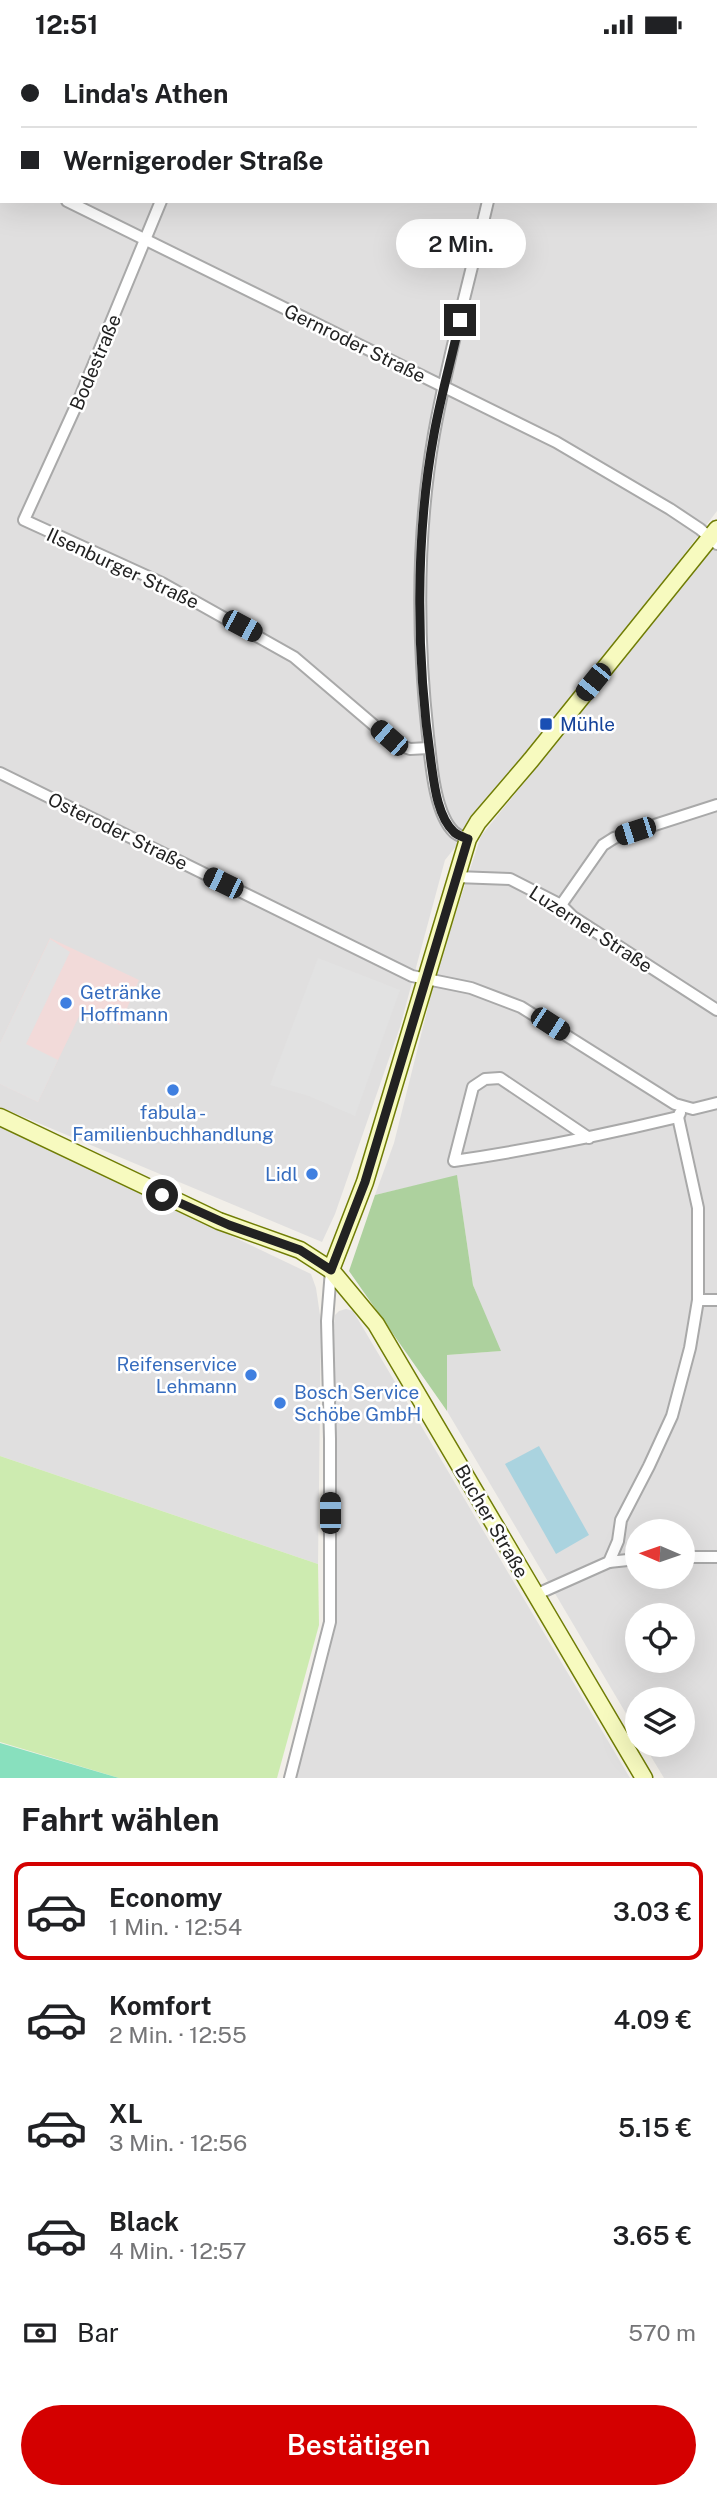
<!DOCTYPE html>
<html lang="de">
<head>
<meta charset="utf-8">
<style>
	:root { --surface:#fff; --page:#f6f6f6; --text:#202124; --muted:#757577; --line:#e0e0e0; --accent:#d40000 }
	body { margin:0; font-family:"Public Sans",sans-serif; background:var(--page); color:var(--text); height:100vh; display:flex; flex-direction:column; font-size:26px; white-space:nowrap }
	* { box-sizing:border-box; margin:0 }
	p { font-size:23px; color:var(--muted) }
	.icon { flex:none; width:38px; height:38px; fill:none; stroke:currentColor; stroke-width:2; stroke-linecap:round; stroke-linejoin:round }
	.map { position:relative; height:1729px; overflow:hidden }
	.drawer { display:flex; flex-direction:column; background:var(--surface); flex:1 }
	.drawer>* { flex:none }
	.hud { position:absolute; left:0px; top:0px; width:718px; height:154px; box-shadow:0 7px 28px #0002; display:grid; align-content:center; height:154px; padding:0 21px; background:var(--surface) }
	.needle { width:46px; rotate:272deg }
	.tools { position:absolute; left:625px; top:1470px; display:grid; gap:14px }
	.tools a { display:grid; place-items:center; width:70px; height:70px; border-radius:50%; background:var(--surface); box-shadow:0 7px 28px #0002; font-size:35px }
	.end { position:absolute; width:32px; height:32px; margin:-16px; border:9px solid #222; background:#fff; box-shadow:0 0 0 4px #fff }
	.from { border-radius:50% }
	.bubble { position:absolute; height:49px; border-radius:24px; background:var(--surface); box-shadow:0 7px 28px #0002; font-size:23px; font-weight:600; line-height:49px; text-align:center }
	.car { position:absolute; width:21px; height:42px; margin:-21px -10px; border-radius:9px; box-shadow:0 0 5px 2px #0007; background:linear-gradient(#222 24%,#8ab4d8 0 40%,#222 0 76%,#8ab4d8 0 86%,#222 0) }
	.hud b { display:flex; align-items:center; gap:24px; height:66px; font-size:26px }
	.hud b+b { border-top:2px solid var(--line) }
	.hud i { width:18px; height:18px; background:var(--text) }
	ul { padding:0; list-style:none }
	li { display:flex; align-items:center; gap:21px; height:98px; margin:0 14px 10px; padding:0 7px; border:4px solid transparent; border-radius:14px }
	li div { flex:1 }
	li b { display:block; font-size:26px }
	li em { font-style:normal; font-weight:600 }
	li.selected { border-color:var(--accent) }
	li>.icon { width:63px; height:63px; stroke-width:1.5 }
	h2 { padding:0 21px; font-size:32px; line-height:84px }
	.pay { display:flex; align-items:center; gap:18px; height:77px; padding:0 21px; font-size:26px }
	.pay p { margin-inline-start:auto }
	.action { display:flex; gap:14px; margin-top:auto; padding:14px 21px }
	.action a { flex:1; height:80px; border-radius:42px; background:var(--accent); color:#fff; font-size:28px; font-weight:600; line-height:80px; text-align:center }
	.status { display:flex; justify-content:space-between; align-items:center; height:49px; padding:0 35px; background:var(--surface); direction:ltr }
	.status svg { height:19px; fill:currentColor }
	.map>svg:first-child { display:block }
</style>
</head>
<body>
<div class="status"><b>12:51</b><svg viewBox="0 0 49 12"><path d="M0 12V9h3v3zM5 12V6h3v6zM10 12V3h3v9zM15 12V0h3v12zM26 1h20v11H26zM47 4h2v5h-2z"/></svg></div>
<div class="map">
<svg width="717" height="1729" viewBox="0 0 717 1729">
	<rect width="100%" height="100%" fill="#f2efe9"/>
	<g fill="#e0dfdf" fill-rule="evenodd">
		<path d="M0,0h717v462l-142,187 -130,162 -45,167 -65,187 -13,28 -322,-135zM2,2h714v150h-714z"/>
		<path d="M717,494v1235h-53l-20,-33h38v-46h-45v33l-190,-321v-56l53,-4 -27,-66 -16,-109 -82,19 19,-52 44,-176 43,-131zM637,1482h45v46h-45zM637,1566h45v46h-45z"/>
		<path d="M0,1076l311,149 5,14 5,34 -3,242 -318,-108z"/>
		<path d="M346,1260l7,2 277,467h-335l41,-155 -2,-300 1,-8 4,-4z"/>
	</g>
	<path fill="#f2dad9" d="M50,889l89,42 -19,45 -37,-17 -45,94 -38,-18v-41z"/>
	<path fill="#cdebb0" d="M0,1407l318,108 1,61 -42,153h-158l-119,-36z"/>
	<path fill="#add19e" d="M457,1126l16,110 28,66 -54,4v56l-98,-140 26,-76z"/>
	<path fill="#88e0be" d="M0,1694l119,35h-119z"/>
	<g fill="#e2e2e2">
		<path d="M50,890l20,13 -44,92 32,16 -20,42 -38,-18v-41z"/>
		<path d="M318,909l82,32 -45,126 -46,-20 -39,-11z"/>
	</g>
	<path fill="#aad3df" d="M539,1397l50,89 -33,19 -51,-90z"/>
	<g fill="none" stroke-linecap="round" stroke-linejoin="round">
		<g stroke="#a9a9a9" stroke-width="14">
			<g id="street">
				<path d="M558,0l3,2"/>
				<path d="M219,2l1,-2"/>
				<path d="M522,2v-2"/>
				<path d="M716,98l1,1"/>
				<path d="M0,119l2,1"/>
				<path d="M67,152l489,241 114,67 30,20 17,15"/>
				<path d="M161,152l-80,194 -57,125 138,63 132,74 102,87 14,5 19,-1"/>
				<path d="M0,724l412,203 59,12 50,19 154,97 18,5 24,-6"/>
				<path d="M468,790c-5,-2 -11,-4 -14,-7 -20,-19 -23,-71 -26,-96 -11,-99 -11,-204 6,-302 14,-78 36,-156 54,-233"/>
				<path d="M456,828l54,2 51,26 12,12 144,93"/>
				<path d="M561,856l42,-60 11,-7 103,-33"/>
				<path d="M589,1089l-89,-60 -15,1 -12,8 -19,74c76,-11 149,-26 224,-44l2,-4"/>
				<path d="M698,1251h19"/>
				<path d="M682,1508h35"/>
				<path d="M609,1513l28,-3"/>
				<path d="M535,1546l74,-33 9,-21 3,-21 28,-54 23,-50 18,-68 8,-48v-92l-20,-91"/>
				<path d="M290,1729l40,-156v-183l-3,-118 4,-51"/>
			</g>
		</g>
		<g stroke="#707d05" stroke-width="19">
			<g id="secondary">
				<path d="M0,1068l219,104 81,29 31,20 45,54 268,454"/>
				<path d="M331,1221l34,-88 103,-343 10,-17 53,-62 186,-231"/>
			</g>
		</g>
		<use href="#street" stroke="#fff" stroke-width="10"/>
		<use href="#secondary" stroke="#f7fabf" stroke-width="16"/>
	</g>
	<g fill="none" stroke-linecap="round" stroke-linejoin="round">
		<path stroke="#222" stroke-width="9" d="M162,1146l67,30 71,25 31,20 34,-88 103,-343c-5,-2 -11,-4 -14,-7 -17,-16 -20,-49 -23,-70 -15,-104 -16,-225 3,-328 7,-39 18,-77 26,-114"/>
	</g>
	<rect fill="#1a4fb4" stroke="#fff" stroke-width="2.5" x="539" y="668" width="14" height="14" rx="3.5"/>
	<g fill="#3f7fe0" stroke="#fff" stroke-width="2.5">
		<circle cx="66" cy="954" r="7"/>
		<circle cx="173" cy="1041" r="7"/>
		<circle cx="312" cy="1125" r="7"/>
		<circle cx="251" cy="1326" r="7"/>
		<circle cx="280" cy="1354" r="7"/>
	</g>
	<g text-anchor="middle" stroke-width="5" stroke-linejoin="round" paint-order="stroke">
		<g font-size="19" fill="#222" stroke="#fff">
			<text transform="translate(355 294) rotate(26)" y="7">Gernroder Straße</text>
			<text transform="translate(95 313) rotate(-67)" y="7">Bodestraße</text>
			<text transform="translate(123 519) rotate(25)" y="7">Ilsenburger Straße</text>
			<text transform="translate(118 782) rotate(26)" y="7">Osteroder Straße</text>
			<text transform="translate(591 880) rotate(33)" y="7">Luzerner Straße</text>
			<text transform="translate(492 1472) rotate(60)" y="7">Bucher Straße</text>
		</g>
		<g font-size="19" fill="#164399" stroke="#fff" text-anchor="start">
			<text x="560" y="682">Mühle</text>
		</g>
		<g font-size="19" fill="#366cbe" stroke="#fff" text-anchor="start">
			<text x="80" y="950">Getränke<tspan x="80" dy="22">Hoffmann</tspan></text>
			<text x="173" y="1070" text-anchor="middle">fabula -<tspan x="173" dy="22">Familienbuchhandlung</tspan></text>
			<text x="298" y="1132" text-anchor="end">Lidl</text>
			<text x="237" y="1322" text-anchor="end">Reifenservice<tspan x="237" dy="22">Lehmann</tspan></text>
			<text x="294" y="1350">Bosch Service<tspan x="294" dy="22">Schöbe GmbH</tspan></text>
		</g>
	</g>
</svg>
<div class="tools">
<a><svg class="needle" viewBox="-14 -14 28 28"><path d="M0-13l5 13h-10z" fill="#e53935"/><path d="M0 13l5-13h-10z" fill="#757577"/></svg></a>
<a><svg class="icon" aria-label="locate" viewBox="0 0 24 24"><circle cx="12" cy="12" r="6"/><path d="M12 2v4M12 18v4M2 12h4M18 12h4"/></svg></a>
<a><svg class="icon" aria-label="layers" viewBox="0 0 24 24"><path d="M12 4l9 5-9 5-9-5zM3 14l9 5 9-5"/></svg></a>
</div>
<i class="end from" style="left:162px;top:1146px"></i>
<i class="end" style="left:460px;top:271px"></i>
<div class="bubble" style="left:396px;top:170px;width:130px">2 Min.</div>
<i class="car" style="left:242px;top:577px;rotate:118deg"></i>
<i class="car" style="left:593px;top:633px;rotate:219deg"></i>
<i class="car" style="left:389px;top:689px;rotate:311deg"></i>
<i class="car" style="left:635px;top:782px;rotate:252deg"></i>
<i class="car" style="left:223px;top:834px;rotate:296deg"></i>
<i class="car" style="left:550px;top:975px;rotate:123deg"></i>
<i class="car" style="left:330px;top:1464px;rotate:0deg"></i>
<div class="hud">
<b><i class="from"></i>Linda's Athen</b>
<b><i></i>Wernigeroder Straße</b>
</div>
</div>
<section class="drawer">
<h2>Fahrt wählen</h2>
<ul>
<li class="selected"><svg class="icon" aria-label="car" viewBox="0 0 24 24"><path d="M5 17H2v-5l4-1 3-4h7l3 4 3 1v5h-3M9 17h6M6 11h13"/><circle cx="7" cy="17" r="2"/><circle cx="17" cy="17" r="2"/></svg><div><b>Economy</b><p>1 Min. · 12:54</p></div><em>3.03 €</em></li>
<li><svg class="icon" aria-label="car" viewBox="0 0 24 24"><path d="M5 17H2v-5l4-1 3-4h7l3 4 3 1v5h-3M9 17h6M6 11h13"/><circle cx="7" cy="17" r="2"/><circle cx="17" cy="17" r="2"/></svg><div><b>Komfort</b><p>2 Min. · 12:55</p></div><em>4.09 €</em></li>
<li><svg class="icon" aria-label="car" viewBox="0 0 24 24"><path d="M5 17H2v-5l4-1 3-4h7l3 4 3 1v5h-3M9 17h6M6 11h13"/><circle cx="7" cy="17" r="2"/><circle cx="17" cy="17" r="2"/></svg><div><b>XL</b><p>3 Min. · 12:56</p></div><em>5.15 €</em></li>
<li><svg class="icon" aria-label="car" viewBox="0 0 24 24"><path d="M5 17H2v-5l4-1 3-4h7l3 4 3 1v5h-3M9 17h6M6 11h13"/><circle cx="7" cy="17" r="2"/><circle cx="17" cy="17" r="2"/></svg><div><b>Black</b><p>4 Min. · 12:57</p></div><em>3.65 €</em></li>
</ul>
<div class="pay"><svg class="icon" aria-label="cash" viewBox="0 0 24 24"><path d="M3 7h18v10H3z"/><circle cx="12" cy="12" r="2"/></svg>Bar<p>570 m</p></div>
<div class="action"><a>Bestätigen</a></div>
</section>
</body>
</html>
